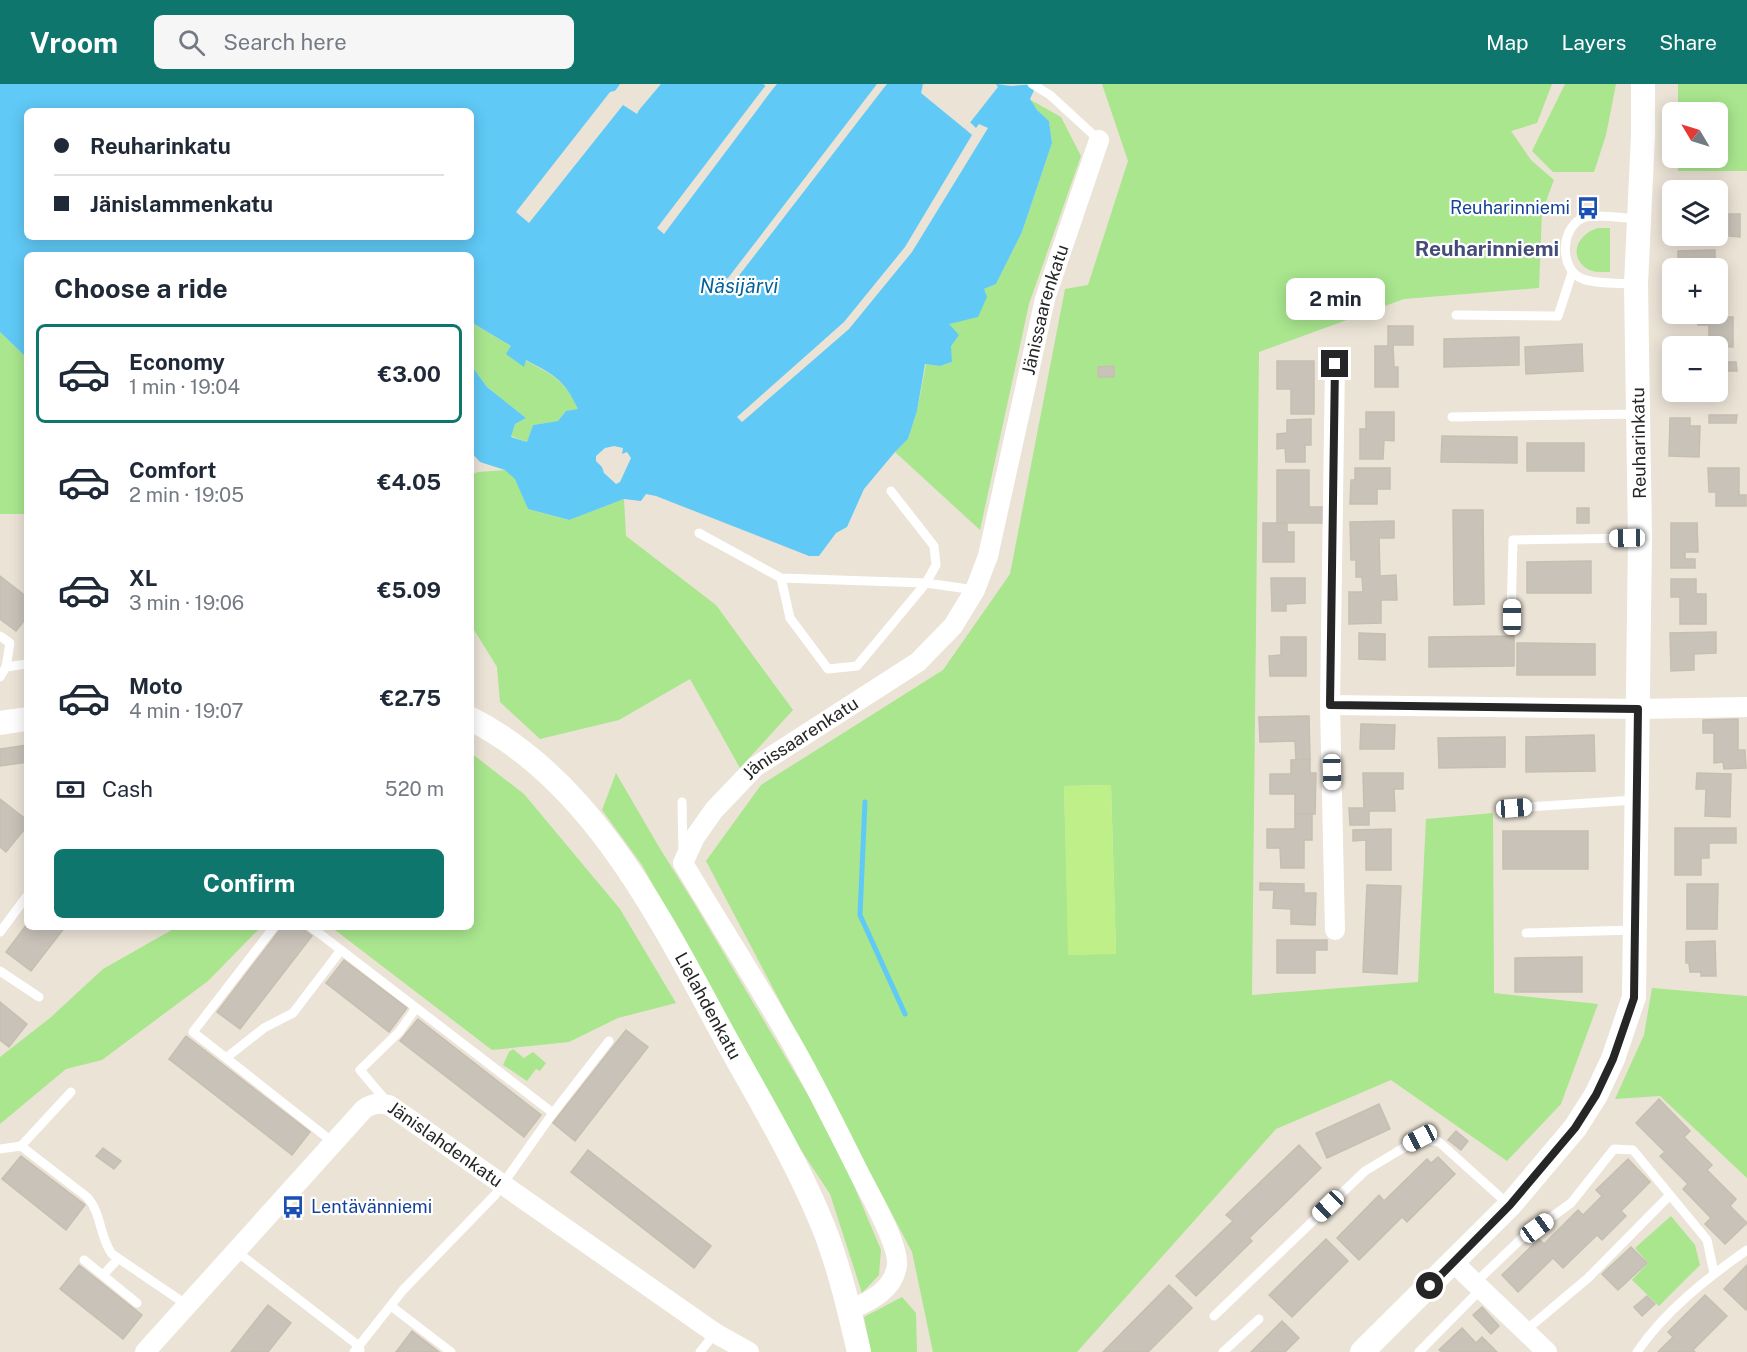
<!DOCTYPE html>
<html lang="en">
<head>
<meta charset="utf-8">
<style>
	:root { --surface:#fff; --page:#f6f6f7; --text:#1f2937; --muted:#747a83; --line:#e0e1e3; --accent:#0f766e }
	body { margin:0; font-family:"Public Sans",sans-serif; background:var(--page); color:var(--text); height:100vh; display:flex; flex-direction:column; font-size:22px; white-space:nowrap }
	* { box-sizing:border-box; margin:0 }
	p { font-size:20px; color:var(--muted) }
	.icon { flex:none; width:33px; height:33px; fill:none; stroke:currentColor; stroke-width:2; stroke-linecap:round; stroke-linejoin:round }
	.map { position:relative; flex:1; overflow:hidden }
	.drawer { position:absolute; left:24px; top:168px; width:450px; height:678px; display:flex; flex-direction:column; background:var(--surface); border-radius:9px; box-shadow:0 3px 15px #0003 }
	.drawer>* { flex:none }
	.hud { position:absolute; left:24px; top:24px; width:450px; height:132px; border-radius:9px; box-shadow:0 3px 15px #0003; display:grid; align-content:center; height:132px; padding:0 30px; background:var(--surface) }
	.needle { width:39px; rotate:308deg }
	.controls { position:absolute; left:1662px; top:18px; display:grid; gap:12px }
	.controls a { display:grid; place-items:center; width:66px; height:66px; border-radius:9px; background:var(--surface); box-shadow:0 3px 15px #0003; font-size:30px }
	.end { position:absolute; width:27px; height:27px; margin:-14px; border:8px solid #262626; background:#fff; box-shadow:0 0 0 3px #fff }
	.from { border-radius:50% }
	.bubble { position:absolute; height:42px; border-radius:9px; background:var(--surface); box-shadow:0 3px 15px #0003; font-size:20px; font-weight:700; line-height:42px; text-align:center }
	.car { position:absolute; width:18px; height:36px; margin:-18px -9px; border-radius:8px; box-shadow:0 0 4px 2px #0007; background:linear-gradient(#fff 24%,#345 0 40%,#fff 0 76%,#345 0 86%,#fff 0) }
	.hud b { display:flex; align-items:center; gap:21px; height:57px; font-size:22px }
	.hud b+b { border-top:2px solid var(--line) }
	.hud i { width:15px; height:15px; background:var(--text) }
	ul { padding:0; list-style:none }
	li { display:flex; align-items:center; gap:18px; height:99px; margin:0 12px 9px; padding:0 18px; border:3px solid transparent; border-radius:9px }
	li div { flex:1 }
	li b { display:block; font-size:22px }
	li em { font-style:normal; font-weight:700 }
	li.selected { border-color:var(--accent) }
	li>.icon { width:54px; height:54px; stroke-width:1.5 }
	h2 { padding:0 30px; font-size:27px; line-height:72px }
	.pay { display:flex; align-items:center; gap:15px; height:66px; padding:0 30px; font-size:22px }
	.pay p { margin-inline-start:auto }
	.cta { display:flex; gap:12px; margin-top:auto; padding:12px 30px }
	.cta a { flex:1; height:69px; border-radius:9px; background:var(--accent); color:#fff; font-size:24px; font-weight:700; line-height:69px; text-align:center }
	header { display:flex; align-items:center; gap:36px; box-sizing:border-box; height:84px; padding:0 30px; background:var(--accent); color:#fff }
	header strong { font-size:28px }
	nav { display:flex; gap:33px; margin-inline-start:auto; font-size:21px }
	.search { width:420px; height:54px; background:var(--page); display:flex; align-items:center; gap:15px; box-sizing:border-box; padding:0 21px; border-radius:9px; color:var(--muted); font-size:22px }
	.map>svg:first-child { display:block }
</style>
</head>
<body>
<header>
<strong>Vroom</strong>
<div class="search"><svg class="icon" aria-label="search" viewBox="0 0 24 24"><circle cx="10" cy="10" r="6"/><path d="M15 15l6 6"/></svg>Search here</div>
<nav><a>Map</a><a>Layers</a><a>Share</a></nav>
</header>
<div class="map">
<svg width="1747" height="1268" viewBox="0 0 1747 1268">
	<rect width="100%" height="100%" fill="#ebe3d6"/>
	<g fill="#a9e68e" fill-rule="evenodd">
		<path d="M1102,0h450l-15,39 -26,8 20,29 23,20 -12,32 -3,76 -135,11 -145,53 -7,643 166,-13 8,-163 67,-6 1,180 104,11 -37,100 -54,57 -116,-81 -115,49 -199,223h-144l-21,-100 -206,-391 55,-76 182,-115 67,-96 55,-285 23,-4 40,-124zM1111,701l5,168 -47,2 -5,-169z"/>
		<path d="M1565,0h51l-10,51 -12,37h-41l-21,-21z"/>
		<path d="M1678,0h69v87h-69v-13h40v-46h-40z"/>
		<path d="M1029,15l32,18 20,39 -52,148 -49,226 -85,-78 13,-13 9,-28 9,-47 14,2 12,-4 -4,-38 36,-35 12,-5 26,-52 30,-89 -3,-22 -12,-11z"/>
		<path d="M1598,144h12v44c-8,0 -17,1 -24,-4 -19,-14 -6,-35 12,-40z"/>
		<path d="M471,238l41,25 12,19 1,-6c29,16 39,19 54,50l-13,1 -8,10 -25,4 -6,17 -16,-6 4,-12 11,-6 -39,-31 -16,-22z"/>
		<path d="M0,248l27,26v156h-27z"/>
		<path d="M506,386l10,9 12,30 40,11 56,-21 2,37 90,69 77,105 -53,58 -50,-89 -71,41 -79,19 -40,-37 -3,-35 -26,-42v-150l7,-3z"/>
		<path d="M471,669l53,41 96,115 56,94 -58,15 -49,24 -77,8 -161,-123h140z"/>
		<path d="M616,689l43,74 35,56 114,192 41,79 32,76 -2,25 -17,18 -32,-99 -33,-50 -155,-279 -40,-55z"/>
		<path d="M177,843h84l-53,54 -106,79 -36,9 -66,55v-67l50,-39 53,-49z"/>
		<path d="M1652,904l95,8v182l-87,-82 -45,3 29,-64z"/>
		<path d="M513,965l11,9 9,-6 13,11 -6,8 -4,-2 -9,12 -24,-16 6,-13z"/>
		<path d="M1671,1132l24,29 5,20 -41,41 -27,-26 16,-17 -13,-15z"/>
		<path d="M902,1213l14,16 1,39h-46l-7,-35z"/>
	</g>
	<path fill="#bfef88" d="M1111,701l5,169 -48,1 -4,-169z"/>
	<path fill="#60c9f6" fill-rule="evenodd" d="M0,0h620l-5,7 24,19 22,-26h102l9,6 5,-6h99l7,5 4,-5h36l-2,9 44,36 33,-42 -2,-3 15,2 26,-2 -7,15 7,11 12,11 3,22 -30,89 -26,52 -12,5 3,8 -9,20 -29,7 10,11 -8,11 1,16 -12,4 -15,-2 -8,47 -9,28 -13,13 -31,37 -17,38 -11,6 -17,23h-10l-153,-60 -10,-2 -5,7 -17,-2 -55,21 -41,-11 -13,-30 -10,-9 -25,-8 -9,-10v-87l16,22 39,31 -11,6 -4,13 16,5 6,-17 25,-4 8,-10 12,-2c-14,-30 -24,-34 -52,-49l-2,7 -18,-13 5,-8 -40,-24v-67h-444v103l-27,-26zM27,27h444v126h-444zM614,362l9,2 -1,6 5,-2 4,6 -11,24 -4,2 -12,-11 -2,-6 -6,-6v-5l9,-8z"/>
	<g fill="#ebe3d6">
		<path d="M877,0l6,5 -149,193 1,7 -13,-10 6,-1z"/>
		<path d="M766,1l6,5 -108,144 -7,-6z"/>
		<path d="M618,6l22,18 -3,6 -14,-9 -94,118 -13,-11 94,-120z"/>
		<path d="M970,38l6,6 3,-4 9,4 -76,124 -63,77 -107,93 -5,-5 107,-95 61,-75 67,-112 -7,-6z"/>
	</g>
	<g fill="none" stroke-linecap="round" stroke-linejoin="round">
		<path stroke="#60c9f6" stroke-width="5" d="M865,718l-5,113 45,99"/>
	</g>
	<g fill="#c8c2b9" stroke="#c6bfb0" stroke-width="1.5">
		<path d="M1729,130h11v23l-11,-1z"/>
		<path d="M1715,166v13h4v20h-1v-15h-18v-4h-22v-13z"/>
		<path d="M1698,230h13v3h22v30l-24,-1v-21h-11z"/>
		<path d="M1388,242h25v19h-20l1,22h4v20h-23v-41h13z"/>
		<path d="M1519,253v28l-75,2v-28z"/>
		<path d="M1582,260l1,27 -57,3 -1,-27z"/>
		<path d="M1718,274h3v41h-17v-7h14z"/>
		<path d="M1277,277h37v53h-23v-25h-14z"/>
		<path d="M1723,278h13l1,9h-14z"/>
		<path d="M1114,282v11h-16v-10z"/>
		<path d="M1366,328h28v29l-10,-1 -1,19h-23v-30h6z"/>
		<path d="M1709,331h28l-1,8h-27z"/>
		<path d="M1670,334h20v8h10l-1,31 -30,-1z"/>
		<path d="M1311,335v26h-6v17h-19l-1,-14 -8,1v-15l10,-1v-13z"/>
		<path d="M1442,352l75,1v26l-76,-1z"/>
		<rect x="1527" y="359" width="57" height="28"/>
		<path d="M1355,384h35v21h-13v15h-27l1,-24h4z"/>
		<path d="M1708,384h31v27h7v11h-30v-14h-7z"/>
		<path d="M1277,386h32v37h16v16h-48z"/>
		<rect x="1577" y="424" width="12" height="15"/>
		<path d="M1453,426h30l1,94 -30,1z"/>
		<path d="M1394,437v17h-15l1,38 16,-1 1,25h-16v23l-32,1v-32h14l-1,-15h-6v-17h-5l-1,-38z"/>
		<path d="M1263,439h24v9h7v30h-31z"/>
		<path d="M1671,439h26l1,29h-13v7h10v9h-24z"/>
		<path d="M1591,477v32h-64v-31z"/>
		<path d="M0,492l27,21v20l-11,14 -16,-12z"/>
		<path d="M1271,494h34v25l-19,1v7h-14z"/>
		<path d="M1671,495h25v15h10v30h-26v-27h-9z"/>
		<path d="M1716,548v21l-22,1v16l-23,1 -1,-38z"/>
		<path d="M1359,549l26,1v26l-26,-1z"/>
		<path d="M1514,552v30l-85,1v-30z"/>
		<path d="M1281,553h25v39h-36l-1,-20 12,-1z"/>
		<path d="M1517,559l78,1v31h-78z"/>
		<path d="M1309,632l1,43 -14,1 -1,-19 -35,1 -1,-25z"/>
		<path d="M1738,635v31h7l1,18 -22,1 -1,-7 -9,1v-30h-11v-13z"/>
		<path d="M1361,640l34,1 -1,24h-34z"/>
		<path d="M1594,651l1,36 -69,1v-35z"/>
		<path d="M1505,653v30l-66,1 -1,-30z"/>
		<path d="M27,661v17l-27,4v-17z"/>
		<path d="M1310,675v14h6l-1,41h-20v-20h-25v-20h21v-14z"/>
		<path d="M1363,689h40v16h-9l1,22h-26v14h-19l-1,-17h15z"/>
		<path d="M1697,689l34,1 -1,43 -25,-1 1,-27h-10z"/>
		<path d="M0,715l27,21v6l-21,26 -6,-5z"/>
		<path d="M1295,730h17v26h-8v28h-23l-1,-20h-13v-19h28z"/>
		<path d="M1675,744h61v15h-27v15h-8v17h-26z"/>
		<path d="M1391,745v41h-25v-30l-13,1v-11z"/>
		<rect x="1503" y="747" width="85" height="38"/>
		<path d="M1260,799l44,1v9h12l-1,32 -24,-1v-15l-18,-1 1,-18h-14z"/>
		<path d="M1687,800h31l-1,45h-30z"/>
		<path d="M1367,801l34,1 -4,88 -34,-2z"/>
		<path d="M27,840v3h38l-34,44 -25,-19z"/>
		<path d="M282,843h18l12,9 -72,93 -23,-17z"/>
		<path d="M1277,856h50v10h-12v23h-38z"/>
		<path d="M1715,857l1,35h-15v-4h-11l-1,-9h-3v-21z"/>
		<path d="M1582,873v35h-67v-34z"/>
		<path d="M344,876l63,48 -18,24 -63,-49z"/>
		<path d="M0,918l27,22 -18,23 -9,-7z"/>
		<path d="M418,935l123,96 -17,22 -124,-96z"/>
		<path d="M626,946l22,17 -73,94 -22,-18z"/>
		<path d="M186,952l124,96 -18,23 -123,-96z"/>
		<path d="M1659,1015l31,32 -6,6 28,28 -5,5 29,29 -6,7 17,17 -22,21 -20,-20 6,-6 -28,-29 5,-5 -28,-28 5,-4 -29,-29z"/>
		<path d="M1379,1020l11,25 -63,29 -11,-25z"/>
		<path d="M1456,1047l12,10 -7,9 -13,-10z"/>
		<path d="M1299,1061l22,23 -72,70 3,3 -56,55 -20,-20 57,-55 -7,-6z"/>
		<path d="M103,1064l18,13 -7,8 -18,-13z"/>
		<path d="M588,1066l123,96 -17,22 -123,-96z"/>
		<path d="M21,1072l64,49 -19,25 -64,-51z"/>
		<path d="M1438,1073l17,17 -48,48 -5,-5 -43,43 -22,-22 42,-43 5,6 43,-42 4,4z"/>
		<path d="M1628,1075l22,23 -29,29 5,5 -24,24 -5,-5 -34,33 -10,-10 -35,34 -16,-17 37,-36 5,5 34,-34 5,5 19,-19 -6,-6z"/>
		<path d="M1326,1155l22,22 -56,56 -23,-22z"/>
		<path d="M1631,1163l16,16 -29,27 -16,-16z"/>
		<path d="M79,1181l63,50 -19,24 -63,-50z"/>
		<path d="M1747,1181v44l-1,1 -22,-21z"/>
		<path d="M1169,1201l23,23 -44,44h-45z"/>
		<path d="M1705,1211l22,21 -34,34 2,2h-37l15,-15 -5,-5z"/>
		<path d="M1647,1212l8,8 -13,12 -8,-9z"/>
		<path d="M268,1221l23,18 -23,29h-37z"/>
		<path d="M1482,1223l17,19 -8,8 -18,-19z"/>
		<path d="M1282,1237l17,17 -14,14h-34z"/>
		<path d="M1462,1244l14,15 6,-6 15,15h-55l-3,-2z"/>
		<path d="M412,1247l27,21h-43z"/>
	</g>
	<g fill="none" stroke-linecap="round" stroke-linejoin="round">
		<g stroke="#fff" stroke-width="9">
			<path d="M1032,0l18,11 49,45"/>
			<path d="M1634,200c-15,-1 -39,0 -51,-5 -25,-9 -23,-55 3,-62 10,-3 39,1 51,2"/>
			<path d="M1456,231l102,1 14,-43"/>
			<path d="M1452,333l186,-3"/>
			<path d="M699,449l82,45 145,5 49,7"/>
			<path d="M781,494l9,40 38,51 29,-3 69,-83 10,-18 -2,-19 -43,-55"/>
			<path d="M1511,533l2,-77 125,-2"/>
			<path d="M0,552l10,7 -4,24"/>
			<path d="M0,593l6,-10 21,-3"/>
			<path d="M682,718l1,51"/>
			<path d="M1514,724l120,-8"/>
			<path d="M274,843l-81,105 141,111"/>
			<path d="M311,843l242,186"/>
			<path d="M0,848l27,-36"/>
			<path d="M1526,849l109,-3"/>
			<path d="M0,887l39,26"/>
			<path d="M226,974l38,-30 29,-15 48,-63"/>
			<path d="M387,1018l-27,-32 39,-38 17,-24"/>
			<path d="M21,1062l50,-54"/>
			<path d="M0,1065l21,-3 66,51c15,16 12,40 25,57l75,51"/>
			<path d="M236,1167l123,95 1,4"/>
			<path d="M84,1176l53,43"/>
			<path d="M103,1191l15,-16"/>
			<path d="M1475,1199l45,-43 51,-37 43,-54 19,1 74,90 7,33"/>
			<path d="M391,1222l60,46"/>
			<path d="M1214,1232l151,-145 55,-33 19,4 69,62"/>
			<path d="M1525,1247l63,-53 82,-83"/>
			<path d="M354,1268l49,-62 92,-95 58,-82 56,-72"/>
			<path d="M700,1268l15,-19"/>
			<path d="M1223,1268l36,-33"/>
			<path d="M1419,1268l62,-63"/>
			<path d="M1637,1268c28,-41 70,-74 110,-102"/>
		</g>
		<g stroke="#fff" stroke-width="20">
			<path d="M1335,280l-5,341 5,225"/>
			<path d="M1330,621l308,4 109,-2"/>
			<path d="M1454,1179l93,89"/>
			<path id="s1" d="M850,1226c20,-9 44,-20 47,-45 2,-20 -26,-69 -36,-88 -21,-42 -42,-85 -65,-126 -36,-64 -76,-126 -113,-188l12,-26 19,-27 41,-43 163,-105 35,-36 22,-36 13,-34 57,-257 54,-159"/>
			<path id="s2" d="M145,1268l219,-243c9,-6 15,-6 25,-4l326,228 34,19"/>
		</g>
		<g stroke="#fff" stroke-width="24">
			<path id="s3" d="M471,635c121,61 189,199 251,313 35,64 74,127 101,194 16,40 26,83 36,126"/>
			<path d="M0,639l27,-4"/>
			<path d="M1362,1268l148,-147 65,-77 21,-33 17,-36 21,-62 6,-459 -4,-254 7,-149v-51"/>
		</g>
	</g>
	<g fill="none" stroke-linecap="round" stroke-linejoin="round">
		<path stroke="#262626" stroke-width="8" d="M1335,280l-5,341 308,4 -4,289 -21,61 -17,36 -21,33 -65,77 -80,81"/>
	</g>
	<defs>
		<g id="bus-bare" transform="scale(1.8)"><path d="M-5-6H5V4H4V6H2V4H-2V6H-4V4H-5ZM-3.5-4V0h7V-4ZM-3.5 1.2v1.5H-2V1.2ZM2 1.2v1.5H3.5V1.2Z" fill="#1a4fb4" stroke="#fff" stroke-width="2.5" paint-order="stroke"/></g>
	</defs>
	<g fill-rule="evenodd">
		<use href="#bus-bare" x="1588" y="124"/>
		<use href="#bus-bare" x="293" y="1123"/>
	</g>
	<g text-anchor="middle" stroke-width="4.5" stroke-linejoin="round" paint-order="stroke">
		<g font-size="18" fill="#164399" stroke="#fff" text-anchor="end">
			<text x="1570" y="130">Reuharinniemi</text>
			<text x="311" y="1129" text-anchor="start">Lentävänniemi</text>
		</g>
		<g font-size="18" fill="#262626" stroke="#fff">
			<text dy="6" stroke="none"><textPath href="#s1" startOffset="1222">Jänissaarenkatu</textPath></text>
			<text transform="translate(1639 359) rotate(-91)" y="6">Reuharinkatu</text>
			<text dy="6" stroke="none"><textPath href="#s1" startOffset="700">Jänissaarenkatu</textPath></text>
			<text dy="6" stroke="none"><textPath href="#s3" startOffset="378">Lielahdenkatu</textPath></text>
			<text dy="6" stroke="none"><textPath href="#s2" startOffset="422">Jänislahdenkatu</textPath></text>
		</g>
		<g font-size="20" font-style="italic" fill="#04639c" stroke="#fff">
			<text x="739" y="209">Näsijärvi</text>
		</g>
		<g font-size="21" font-weight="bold" fill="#454c79" stroke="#fff">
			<text x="1487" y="172">Reuharinniemi</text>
		</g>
	</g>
</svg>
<div class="controls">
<a><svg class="needle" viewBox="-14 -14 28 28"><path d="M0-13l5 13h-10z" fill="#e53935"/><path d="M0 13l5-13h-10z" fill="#747a83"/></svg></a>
<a><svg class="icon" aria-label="layers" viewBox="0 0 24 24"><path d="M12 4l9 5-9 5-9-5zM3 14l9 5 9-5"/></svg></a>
<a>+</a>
<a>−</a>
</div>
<i class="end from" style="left:1430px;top:1202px"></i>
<i class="end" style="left:1335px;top:280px"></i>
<div class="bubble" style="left:1286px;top:194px;width:99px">2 min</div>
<i class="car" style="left:1627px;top:454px;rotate:269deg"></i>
<i class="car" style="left:1512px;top:533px;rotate:0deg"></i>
<i class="car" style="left:1332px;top:688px;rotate:179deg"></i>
<i class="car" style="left:1514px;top:724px;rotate:86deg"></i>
<i class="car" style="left:1420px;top:1054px;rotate:242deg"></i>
<i class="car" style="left:1328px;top:1122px;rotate:226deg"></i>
<i class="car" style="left:1537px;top:1144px;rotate:54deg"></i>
<div class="hud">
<b><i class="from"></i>Reuharinkatu</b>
<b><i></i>Jänislammenkatu</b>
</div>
<section class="drawer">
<h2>Choose a ride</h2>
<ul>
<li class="selected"><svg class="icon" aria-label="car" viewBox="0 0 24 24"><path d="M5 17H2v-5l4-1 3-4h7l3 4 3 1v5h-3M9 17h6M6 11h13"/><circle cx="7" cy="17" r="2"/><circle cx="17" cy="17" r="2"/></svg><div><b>Economy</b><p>1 min · 19:04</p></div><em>€3.00</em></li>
<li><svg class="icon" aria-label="car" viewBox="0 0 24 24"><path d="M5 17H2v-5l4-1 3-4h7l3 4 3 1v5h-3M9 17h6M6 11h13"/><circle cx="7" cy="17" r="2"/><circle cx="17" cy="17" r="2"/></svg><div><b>Comfort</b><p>2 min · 19:05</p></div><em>€4.05</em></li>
<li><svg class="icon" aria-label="car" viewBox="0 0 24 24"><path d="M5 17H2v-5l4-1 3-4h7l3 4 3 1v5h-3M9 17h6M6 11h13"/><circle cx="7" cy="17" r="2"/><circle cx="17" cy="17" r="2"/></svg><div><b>XL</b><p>3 min · 19:06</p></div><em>€5.09</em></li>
<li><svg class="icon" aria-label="car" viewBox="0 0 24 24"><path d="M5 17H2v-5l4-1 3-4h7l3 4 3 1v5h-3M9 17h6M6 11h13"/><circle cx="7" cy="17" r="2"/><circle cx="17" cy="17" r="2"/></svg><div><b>Moto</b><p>4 min · 19:07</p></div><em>€2.75</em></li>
</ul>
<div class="pay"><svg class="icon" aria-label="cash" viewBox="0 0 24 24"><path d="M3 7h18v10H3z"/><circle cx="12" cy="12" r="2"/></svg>Cash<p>520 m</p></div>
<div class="cta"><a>Confirm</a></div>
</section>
</div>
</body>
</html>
